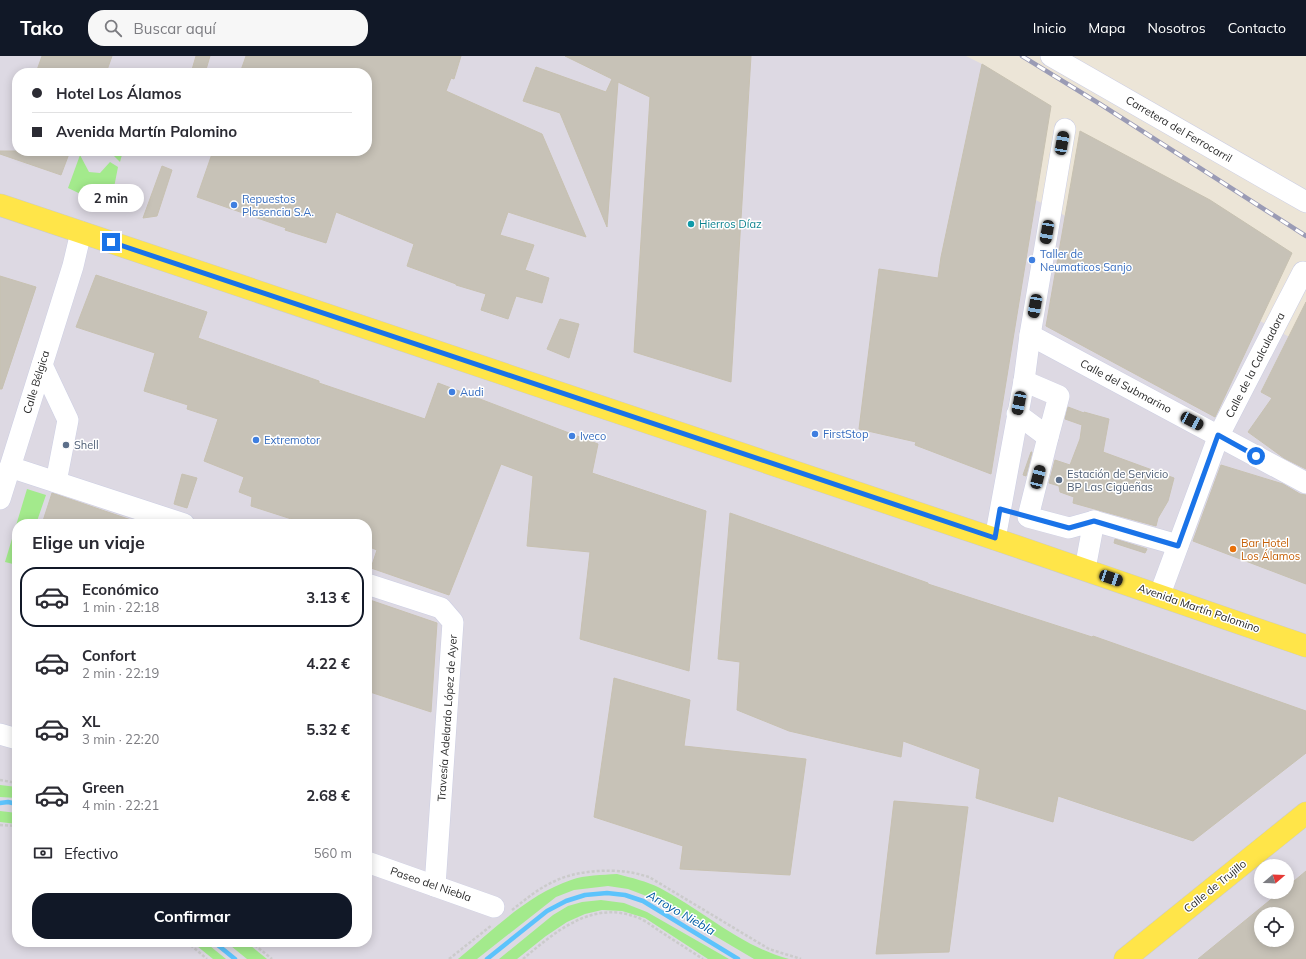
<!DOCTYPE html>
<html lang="es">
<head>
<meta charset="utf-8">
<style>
	:root { --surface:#fff; --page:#f7f7f7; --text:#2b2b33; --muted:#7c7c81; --line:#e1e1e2; --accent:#111827 }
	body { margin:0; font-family:Mulish,sans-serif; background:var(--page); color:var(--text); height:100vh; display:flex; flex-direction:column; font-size:15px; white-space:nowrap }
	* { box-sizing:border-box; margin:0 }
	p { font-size:13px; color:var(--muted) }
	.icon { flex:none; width:22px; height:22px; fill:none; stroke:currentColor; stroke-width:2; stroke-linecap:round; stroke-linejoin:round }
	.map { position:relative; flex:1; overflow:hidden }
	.panel { position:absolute; left:12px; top:463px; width:360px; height:428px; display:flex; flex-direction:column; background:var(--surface); border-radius:16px; box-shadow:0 2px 10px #0003 }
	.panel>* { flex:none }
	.top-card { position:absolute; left:12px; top:12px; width:360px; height:88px; border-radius:16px; box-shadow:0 2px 10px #0003; display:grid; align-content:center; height:88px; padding:0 20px; background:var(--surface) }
	.needle { width:26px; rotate:71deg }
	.fabs { position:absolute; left:1254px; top:803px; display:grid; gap:8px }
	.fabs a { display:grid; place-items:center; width:40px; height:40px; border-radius:50%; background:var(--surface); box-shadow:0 2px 10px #0003; font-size:20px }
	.end { position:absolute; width:18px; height:18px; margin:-9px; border:5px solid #1a73e8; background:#fff; box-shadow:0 0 0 2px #fff }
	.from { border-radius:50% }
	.bubble { position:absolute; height:28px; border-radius:14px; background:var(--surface); box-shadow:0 2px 10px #0003; font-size:13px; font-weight:700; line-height:28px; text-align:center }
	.car { position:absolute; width:12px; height:24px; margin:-12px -6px; border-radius:5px; box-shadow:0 0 3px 1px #0007; background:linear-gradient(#222 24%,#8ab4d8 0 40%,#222 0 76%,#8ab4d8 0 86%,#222 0) }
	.top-card b { display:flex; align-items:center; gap:14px; height:38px; font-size:15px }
	.top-card b+b { border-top:1px solid var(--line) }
	.top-card i { width:10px; height:10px; background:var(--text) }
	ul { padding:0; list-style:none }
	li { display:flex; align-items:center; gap:12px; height:60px; margin:0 8px 6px; padding:0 12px; border:2px solid transparent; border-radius:16px }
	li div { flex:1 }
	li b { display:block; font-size:15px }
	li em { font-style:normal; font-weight:700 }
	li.active { border-color:var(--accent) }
	li>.icon { width:36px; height:36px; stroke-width:1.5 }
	h2 { padding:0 20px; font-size:18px; line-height:48px }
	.pay { display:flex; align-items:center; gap:10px; height:44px; padding:0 20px; font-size:15px }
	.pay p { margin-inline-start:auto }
	.primary-button { display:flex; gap:8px; margin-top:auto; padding:8px 20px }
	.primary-button a { flex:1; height:46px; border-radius:16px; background:var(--accent); color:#fff; font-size:16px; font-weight:700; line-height:46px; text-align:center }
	header { display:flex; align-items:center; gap:24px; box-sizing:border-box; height:56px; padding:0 20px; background:var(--accent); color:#fff }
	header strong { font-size:19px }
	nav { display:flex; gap:22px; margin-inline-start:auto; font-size:14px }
	.search { width:280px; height:36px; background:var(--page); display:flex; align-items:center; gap:10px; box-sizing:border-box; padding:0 14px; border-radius:16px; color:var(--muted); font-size:15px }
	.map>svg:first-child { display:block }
</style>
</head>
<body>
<header>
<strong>Tako</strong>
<div class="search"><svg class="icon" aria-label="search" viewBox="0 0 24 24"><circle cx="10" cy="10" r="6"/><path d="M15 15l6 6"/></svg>Buscar aquí</div>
<nav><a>Inicio</a><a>Mapa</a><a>Nosotros</a><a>Contacto</a></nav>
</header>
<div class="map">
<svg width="1306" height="903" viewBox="0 0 1306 903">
	<rect width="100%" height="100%" fill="#ece5d7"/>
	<path fill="#ddd9e3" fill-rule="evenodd" d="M0,0h966l16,8 -20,96 344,186v613h-1306zM17,17h350v78h-350zM17,468h350v418h-350zM1261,810h26v26h-26zM1261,858h26v26h-26z"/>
	<g fill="#a3ea8c">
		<path d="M113,95h10l-3,11 -7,-7z"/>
		<path d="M80,99l9,17 11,1 10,-11 8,5 -8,41 -42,-20z"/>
		<path d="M27,433l19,6 -10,29h-19v41l-12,-3z"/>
		<path d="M0,729l17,2v11l-17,-1z"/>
		<path d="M0,755l17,2v11l-17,-2z"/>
		<path d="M617,818c15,4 29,7 43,14 42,22 82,59 129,71h-35l-105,-62 -21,-8 -20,-3 -34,4 -18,7 -79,62h-19c35,-29 69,-64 113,-79 14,-5 31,-5 46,-6z"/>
		<path d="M601,844l23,3 23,9 82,47h-21l-63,-41 -23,-7 -20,-1 -17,4 -18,8 -21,14 -29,23h-18l54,-44 15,-9 14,-4z"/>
		<path d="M192,886h13l21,17h-13z"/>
		<path d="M226,886h20l21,17h-20z"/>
	</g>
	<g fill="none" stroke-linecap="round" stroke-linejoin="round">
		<g stroke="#5cc3fc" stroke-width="4.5">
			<path d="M0,747l8,-1 9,2"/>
			<path d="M214,886l21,17"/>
			<path d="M487,903l60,-48 19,-10 19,-6 22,-2 18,2 18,6 95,58"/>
		</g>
	</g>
	<g fill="#c7c2b7" stroke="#c7c1b1" fill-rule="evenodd">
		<path d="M42,0h70l-6,17h-70z"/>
		<path d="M196,0h14l-5,17h-14z"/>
		<path d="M246,0h215l-7,23 -3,-1 -5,13 96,43 44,103 -78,-25 -8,23 34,10 -9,25 24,8 -7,25 -26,-7 -8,23 -27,-9 5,-16 -30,-9v-1l-49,-18 7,-22 -78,-32 -10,31 -41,-13 1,-2 -89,-31 16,-46h154v-78h-127z"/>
		<path d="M565,0h186l-20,326 -97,-30 16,-255 -32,-15 -11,145 -47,-114 -37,-12 13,-34 70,25 6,-13z"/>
		<path d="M982,8l69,42 -60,368 -76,-29 1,-3 -57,-13 20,-160 59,9 3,-21z"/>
		<path d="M1080,75l130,69 82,53 -77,164 -169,-91z"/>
		<path d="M0,95h70l-9,24 -61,-21z"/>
		<path d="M162,110l10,4 -15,46 -14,2z"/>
		<path d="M96,219l111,37 -9,26 121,43v2l106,36 13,-36 160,61 -6,29 114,38 -17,160 -109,-32 10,-87 -63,-6 6,-70 -32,-12 -52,131 -78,-27 6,-18 -10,-4v-22h-60l-56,-18 1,-9 -13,-5 5,-15 -40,-16 14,-42 -31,-10 1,-4 -44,-14 11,-38 -79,-26z"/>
		<path d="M0,220l36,11 -34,102h-2z"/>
		<path d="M1306,246v167l-22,-11 -36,-26 24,-34 -11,-6z"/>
		<path d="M560,263l19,5 -10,34 -22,-9z"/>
		<path d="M1068,351l16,6v-1l25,7 -6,33 71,26 -6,23 -10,17 -2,8 -83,-23 1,-6 -14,-5 -1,-6 -10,-3 6,-23 15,5 10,-26 2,-14 -17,-6z"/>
		<path d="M1031,396h1l-6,24 -3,-1z"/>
		<path d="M1221,409l62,19 17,10 6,1v89l-113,-43z"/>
		<path d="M182,418l15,4 -10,30 -13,-4z"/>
		<path d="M52,437l85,29v2h-95z"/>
		<path d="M730,457l198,70v1l164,53 1,-1 213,75v42l-113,88 -135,-45 -5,26 -77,-24 4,-29 -77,-28 -2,16 -112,-26 -52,-21 3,-48 -22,-3z"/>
		<path d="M1115,483l32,10 -2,4 -31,-10z"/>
		<path d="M367,543l70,24 -6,89 -64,-21z"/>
		<path d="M614,622l76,22 -6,46 122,13 -16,116 -110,-6 3,-23 -89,-29z"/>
		<path d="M894,745l74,6 -19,145 -73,2z"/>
		<path d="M1306,815v88h-108l82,-67h7v-5zM1261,858h26v26h-26z"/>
	</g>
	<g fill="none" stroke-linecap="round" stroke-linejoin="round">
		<g stroke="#cccee3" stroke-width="22">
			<g id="minor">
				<path d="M1051,0l255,146"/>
				<path d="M1030,279l276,148"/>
				<path d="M42,309l26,55 -12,62"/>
				<path d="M1024,325l35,15 -11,41 -20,80 41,11 25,-7 -9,48"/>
				<path d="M1017,358l31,23"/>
				<path d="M10,411l174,57"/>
				<path d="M0,443l73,-233 8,-34"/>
				<path d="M1094,465l84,24"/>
				<path d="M995,483l29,-158 6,-46 35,-206"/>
				<path d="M367,528l74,24 12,14 -18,264"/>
				<path d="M1160,538l59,-159 84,-163"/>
				<path d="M0,678l17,5"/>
				<path d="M367,806l127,45"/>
			</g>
		</g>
		<g stroke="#cbcbcb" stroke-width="23">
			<g id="major">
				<path d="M0,149l995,334 311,107"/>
				<path d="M1125,903l181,-146"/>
			</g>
		</g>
		<g stroke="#cbcbcb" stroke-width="2.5" stroke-dasharray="3 2" stroke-linecap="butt">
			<path d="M0,724l17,3"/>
			<path d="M0,769l17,1"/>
			<path d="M512,854c14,-11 27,-22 43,-29 20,-10 51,-12 73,-9 7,1 14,3 21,5l120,72 32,10"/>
			<path d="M187,886l20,17"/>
			<path d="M251,886l21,17"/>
			<path d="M449,903l43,-34"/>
			<path d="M523,903c34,-29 73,-62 120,-39 7,4 12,8 18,12 14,9 28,18 42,27"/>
		</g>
		<use href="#minor" stroke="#fff" stroke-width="21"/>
		<use href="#major" stroke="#ffe549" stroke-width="22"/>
		<g stroke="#9a9bb5" stroke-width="4.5">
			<path id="rail" d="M1022,0l78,48 206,132"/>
		</g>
		<use href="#rail" stroke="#fff" stroke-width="3" stroke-dasharray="9" stroke-linecap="butt"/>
	</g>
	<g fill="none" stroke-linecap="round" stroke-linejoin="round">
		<path stroke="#1a73e8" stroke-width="5" d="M111,186l884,296 5,-29 69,19 25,-7 84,25 40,-111 38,21"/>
	</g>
	<g fill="#3f7fe0" stroke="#fff" stroke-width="1.5">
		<circle cx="234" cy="149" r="4"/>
		<circle cx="1032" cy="204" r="4"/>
		<circle cx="452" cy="336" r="4"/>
		<circle cx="815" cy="378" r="4"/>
		<circle cx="572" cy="380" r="4"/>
		<circle cx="256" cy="384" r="4"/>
	</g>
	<circle fill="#0f9aa8" stroke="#fff" stroke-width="1.5" cx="691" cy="168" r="4"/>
	<g fill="#5c6f8a" stroke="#fff" stroke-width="1.5">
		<circle cx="66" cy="389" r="4"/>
		<circle cx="1059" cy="424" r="4"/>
	</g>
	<circle fill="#e8710a" stroke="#fff" stroke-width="1.5" cx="1233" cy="493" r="4"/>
	<g text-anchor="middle" stroke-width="3" stroke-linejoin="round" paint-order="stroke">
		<g font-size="11" fill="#282828" stroke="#fff">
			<text transform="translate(1179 73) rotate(30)" y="4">Carretera del Ferrocarril</text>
			<text transform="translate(1255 309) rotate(-63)" y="4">Calle de la Calculadora</text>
			<text transform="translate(36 326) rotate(-73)" y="4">Calle Bélgica</text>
			<text transform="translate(1126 330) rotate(28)" y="4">Calle del Submarino</text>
			<text transform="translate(1199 552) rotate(19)" y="4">Avenida Martín Palomino</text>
			<text transform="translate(447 662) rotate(-86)" y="4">Travesía Adelardo López de Ayer</text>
			<text transform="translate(431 828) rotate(19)" y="4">Paseo del Niebla</text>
			<text transform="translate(1215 830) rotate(-39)" y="4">Calle de Trujillo</text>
		</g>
		<g font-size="11" fill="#366cbe" stroke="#fff" text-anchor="start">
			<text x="242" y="147">Repuestos<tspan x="242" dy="13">Plasencia S.A.</tspan></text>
			<text x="1040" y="202">Taller de<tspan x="1040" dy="13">Neumaticos Sanjo</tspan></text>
			<text x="460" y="340">Audi</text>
			<text x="823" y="382">FirstStop</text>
			<text x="580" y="384">Iveco</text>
			<text x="264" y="388">Extremotor</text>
		</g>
		<g font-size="11" fill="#0d838f" stroke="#fff" text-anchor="start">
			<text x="699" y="172">Hierros Díaz</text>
		</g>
		<g font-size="11" fill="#4e5e75" stroke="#fff" text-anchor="start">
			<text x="74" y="393">Shell</text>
			<text x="1067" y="422">Estación de Servicio<tspan x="1067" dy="13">BP Las Cigüeñas</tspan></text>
		</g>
		<g font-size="11" fill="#c56008" stroke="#fff" text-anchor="start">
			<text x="1241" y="491">Bar Hotel<tspan x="1241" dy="13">Los Álamos</tspan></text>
		</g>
		<g font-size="12" font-style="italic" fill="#005ca3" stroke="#fff">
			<text transform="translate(681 857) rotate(30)" y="4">Arroyo Niebla</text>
		</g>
	</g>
</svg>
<div class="fabs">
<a><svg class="needle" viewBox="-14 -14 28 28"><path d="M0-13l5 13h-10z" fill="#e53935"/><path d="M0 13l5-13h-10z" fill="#7c7c81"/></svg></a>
<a><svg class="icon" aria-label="locate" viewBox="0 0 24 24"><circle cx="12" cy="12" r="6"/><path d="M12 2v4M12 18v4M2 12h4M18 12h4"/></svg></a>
</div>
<i class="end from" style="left:1256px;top:400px"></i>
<i class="end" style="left:111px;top:186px"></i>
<div class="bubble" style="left:78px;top:128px;width:66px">2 min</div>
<i class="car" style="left:1062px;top:87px;rotate:10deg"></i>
<i class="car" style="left:1047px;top:176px;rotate:190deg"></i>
<i class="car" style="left:1035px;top:250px;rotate:190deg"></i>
<i class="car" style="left:1019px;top:347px;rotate:191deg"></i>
<i class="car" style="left:1192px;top:365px;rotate:118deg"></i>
<i class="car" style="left:1038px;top:421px;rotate:14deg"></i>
<i class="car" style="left:1111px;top:522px;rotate:109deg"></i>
<div class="top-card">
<b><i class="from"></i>Hotel Los Álamos</b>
<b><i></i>Avenida Martín Palomino</b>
</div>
<section class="panel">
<h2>Elige un viaje</h2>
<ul>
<li class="active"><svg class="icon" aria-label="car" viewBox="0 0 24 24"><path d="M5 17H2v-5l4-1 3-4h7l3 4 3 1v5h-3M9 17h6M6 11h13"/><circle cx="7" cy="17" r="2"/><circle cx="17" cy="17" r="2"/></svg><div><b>Económico</b><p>1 min · 22:18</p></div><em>3.13 €</em></li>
<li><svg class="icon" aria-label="car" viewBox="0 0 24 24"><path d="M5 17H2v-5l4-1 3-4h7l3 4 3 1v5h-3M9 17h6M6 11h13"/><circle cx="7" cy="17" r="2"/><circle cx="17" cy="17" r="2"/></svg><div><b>Confort</b><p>2 min · 22:19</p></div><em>4.22 €</em></li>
<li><svg class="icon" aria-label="car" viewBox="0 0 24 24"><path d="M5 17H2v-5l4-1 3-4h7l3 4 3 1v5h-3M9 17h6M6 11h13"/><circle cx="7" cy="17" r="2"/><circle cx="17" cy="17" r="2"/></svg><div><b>XL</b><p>3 min · 22:20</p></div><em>5.32 €</em></li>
<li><svg class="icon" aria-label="car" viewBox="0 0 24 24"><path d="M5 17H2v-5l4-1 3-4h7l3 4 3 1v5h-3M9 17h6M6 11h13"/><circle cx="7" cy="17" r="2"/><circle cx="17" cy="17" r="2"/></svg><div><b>Green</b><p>4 min · 22:21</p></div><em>2.68 €</em></li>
</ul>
<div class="pay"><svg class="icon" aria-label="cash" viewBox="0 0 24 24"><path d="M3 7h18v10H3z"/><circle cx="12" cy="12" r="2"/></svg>Efectivo<p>560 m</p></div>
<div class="primary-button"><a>Confirmar</a></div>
</section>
</div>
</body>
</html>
